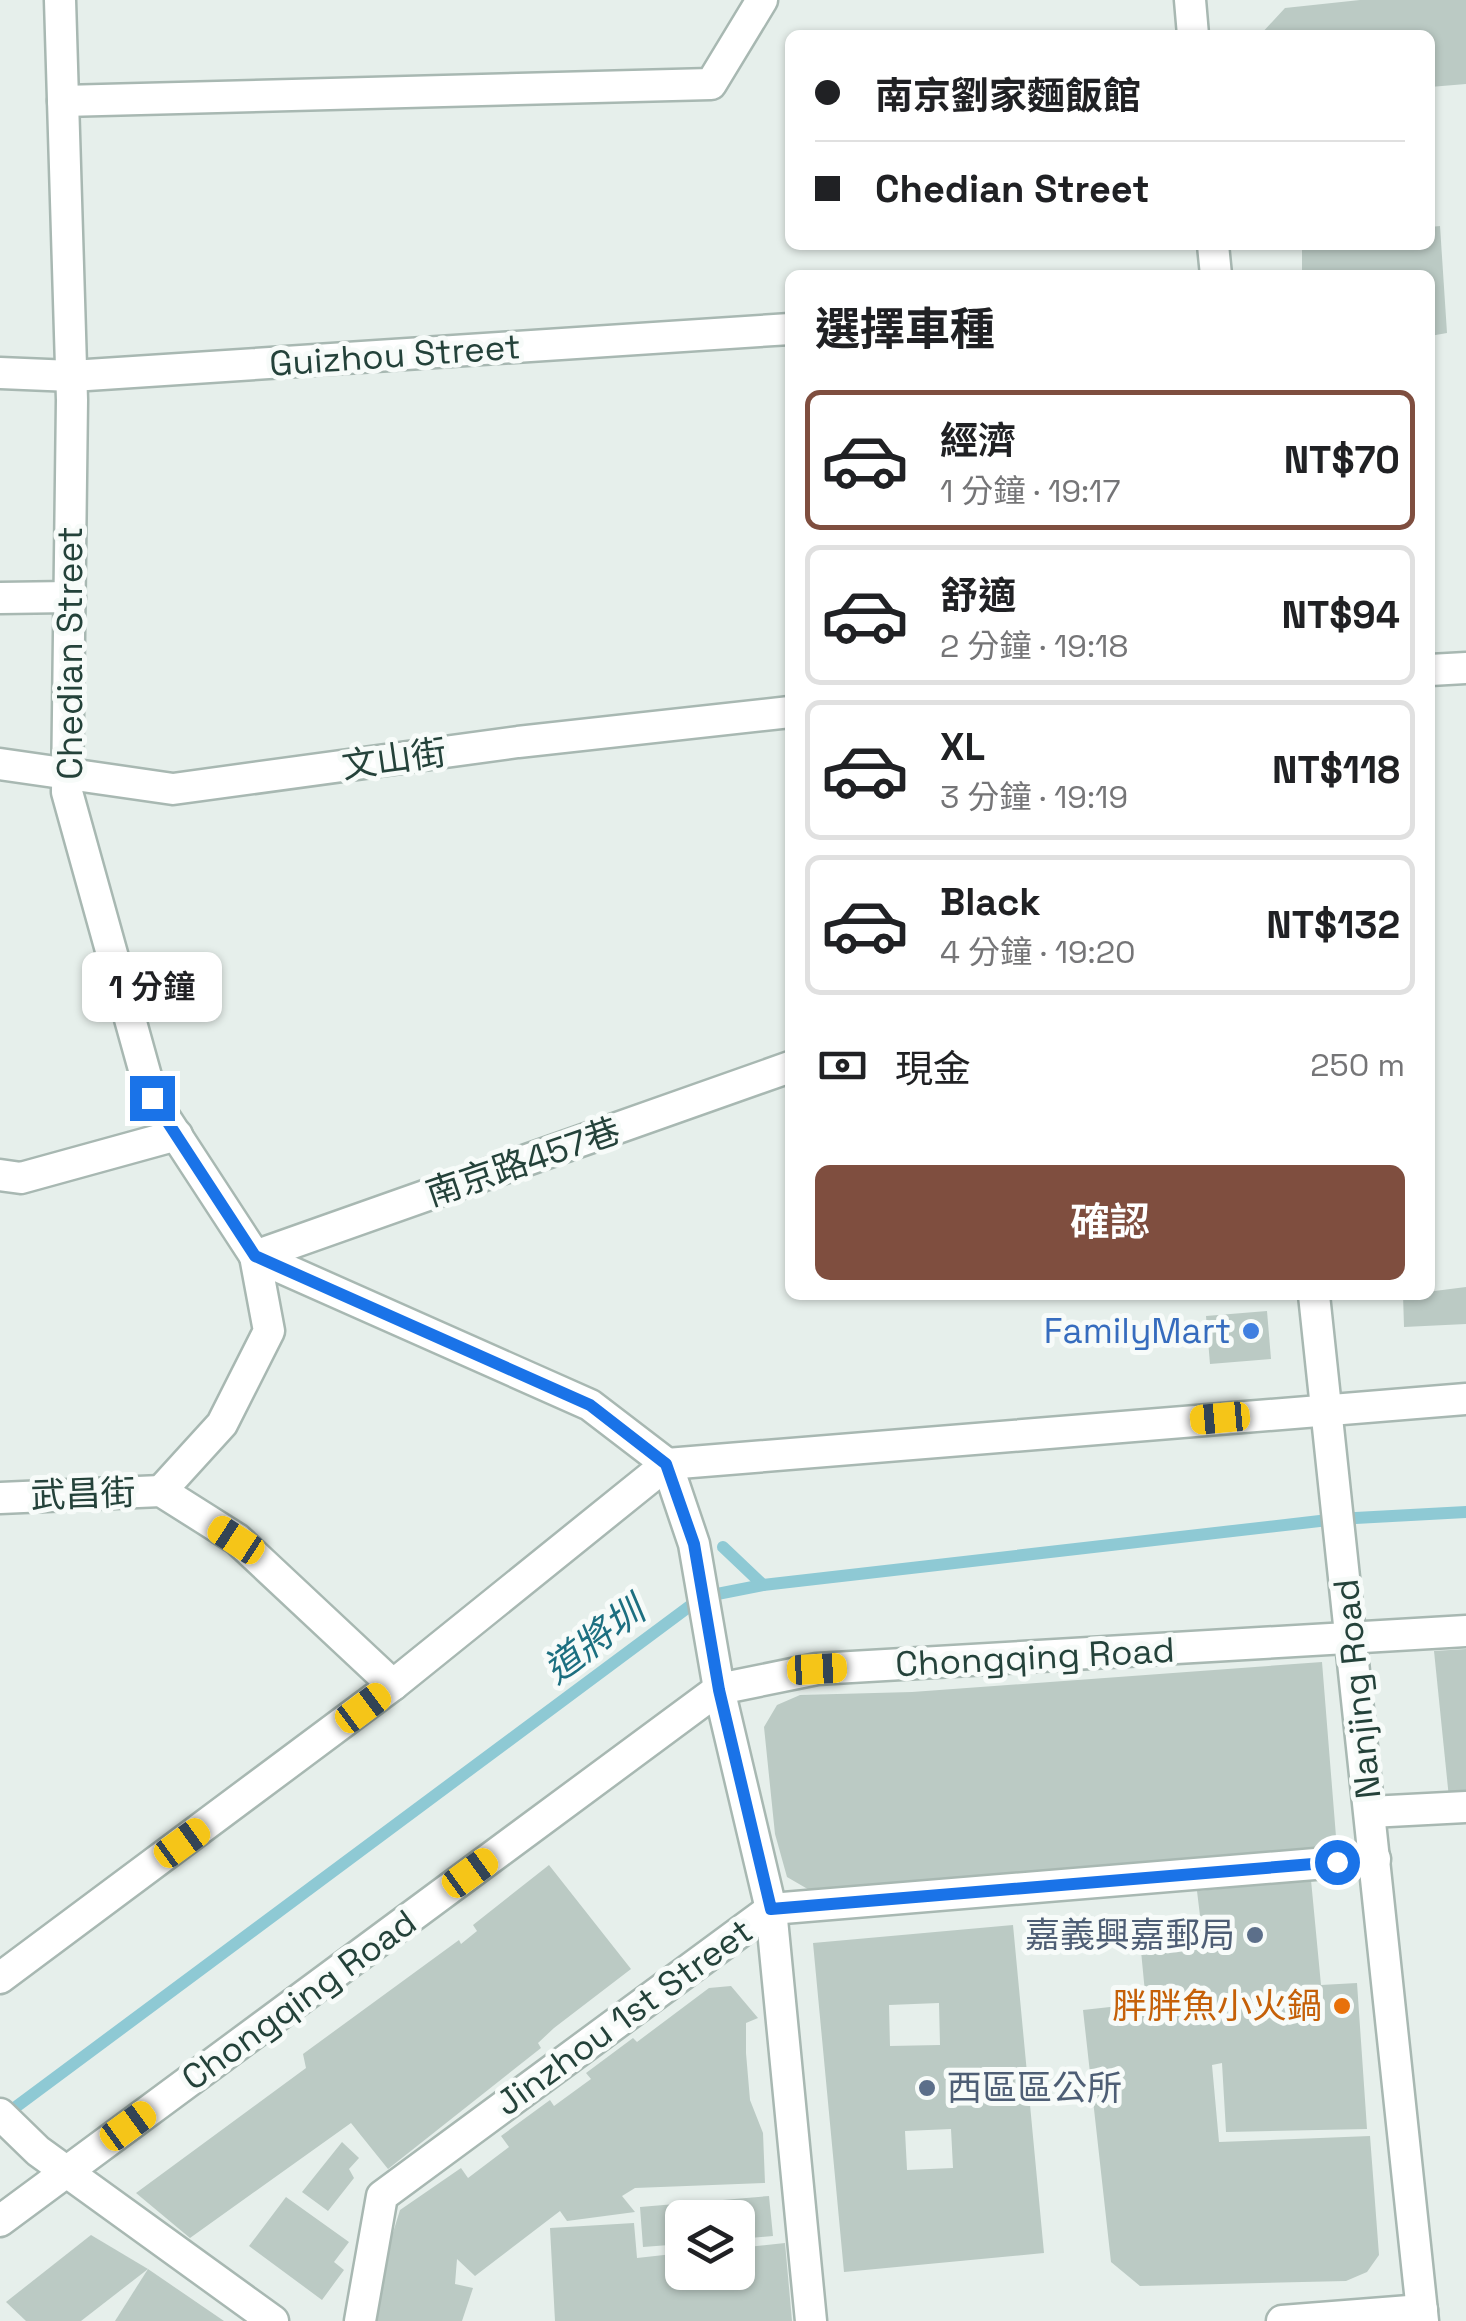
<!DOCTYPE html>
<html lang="zh-TW">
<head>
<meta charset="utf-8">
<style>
	:root { --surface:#fff; --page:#f6f6f6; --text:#202124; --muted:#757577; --line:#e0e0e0; --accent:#7f4e3f }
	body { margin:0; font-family:"Space Grotesk","Noto Sans TC",sans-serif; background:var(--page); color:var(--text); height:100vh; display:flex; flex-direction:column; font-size:38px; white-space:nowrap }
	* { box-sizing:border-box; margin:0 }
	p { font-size:32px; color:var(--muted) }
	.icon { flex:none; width:55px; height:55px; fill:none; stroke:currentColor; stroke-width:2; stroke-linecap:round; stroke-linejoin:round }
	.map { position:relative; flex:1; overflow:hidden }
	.details { position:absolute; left:785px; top:270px; width:650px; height:1030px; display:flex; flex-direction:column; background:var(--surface); border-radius:15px; box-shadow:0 2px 8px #0004 }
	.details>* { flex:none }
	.top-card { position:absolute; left:785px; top:30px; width:650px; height:220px; border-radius:15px; box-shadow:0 2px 8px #0004; display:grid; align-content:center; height:220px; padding:0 30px; background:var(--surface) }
	.buttons { position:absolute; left:665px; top:2200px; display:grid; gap:20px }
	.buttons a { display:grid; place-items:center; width:90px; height:90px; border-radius:15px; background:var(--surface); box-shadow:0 2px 8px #0004; font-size:50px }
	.end { position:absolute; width:45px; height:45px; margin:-22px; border:12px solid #1a73e8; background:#fff; box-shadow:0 0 0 5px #fff }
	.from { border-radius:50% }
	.bubble { position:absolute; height:70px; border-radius:15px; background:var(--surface); box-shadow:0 2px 8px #0004; font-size:32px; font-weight:600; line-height:70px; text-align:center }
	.car { position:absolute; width:30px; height:60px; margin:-30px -15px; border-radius:12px; box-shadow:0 0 8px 2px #0007; background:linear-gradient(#f5c518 24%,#345 0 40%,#f5c518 0 76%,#345 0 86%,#f5c518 0) }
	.top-card b { display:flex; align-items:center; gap:35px; height:95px; font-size:38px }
	.top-card b+b { border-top:2px solid var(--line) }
	.top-card i { width:25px; height:25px; background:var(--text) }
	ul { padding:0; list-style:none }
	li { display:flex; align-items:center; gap:30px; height:140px; margin:0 20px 15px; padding:0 10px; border:5px solid var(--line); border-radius:15px }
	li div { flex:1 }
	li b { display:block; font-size:38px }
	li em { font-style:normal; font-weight:600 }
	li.on { border-color:var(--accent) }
	li>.icon { width:90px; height:90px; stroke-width:1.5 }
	h2 { padding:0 30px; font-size:45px; line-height:120px }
	.pay { display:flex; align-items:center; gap:25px; height:110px; padding:0 30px; font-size:38px }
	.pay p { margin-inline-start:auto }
	.button { display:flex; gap:20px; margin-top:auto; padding:20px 30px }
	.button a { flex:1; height:115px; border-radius:15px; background:var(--accent); color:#fff; font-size:40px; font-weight:600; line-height:115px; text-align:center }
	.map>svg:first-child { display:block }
</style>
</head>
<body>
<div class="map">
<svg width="1466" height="2321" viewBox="0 0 1466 2321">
	<rect width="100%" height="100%" fill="#e6efeb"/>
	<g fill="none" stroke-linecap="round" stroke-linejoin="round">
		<g stroke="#8ec9d4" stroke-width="12">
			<path d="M723,1547l40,38"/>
			<path d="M1,2118l701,-521 61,-12 574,-66 129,-7"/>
		</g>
	</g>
	<g fill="#bbcac4" fill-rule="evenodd">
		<path d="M1360,0h106v84l-36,3v-52h-170l25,-27z"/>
		<path d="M1440,226l7,107 -17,3v-61h-128v-30h128v-18z"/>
		<path d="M1466,1287v37l-62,3 -1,-32z"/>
		<path d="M1267,1311l4,48 -61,5 -4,-48z"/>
		<path d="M1466,1649v148l-17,1 -15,-147z"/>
		<path d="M1322,1662l15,187 -519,46 -31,-18 -12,-43 -11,-107 13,-22 23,-10 112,-3z"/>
		<path d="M549,1865l82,104 -77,59 -16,15 3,5 -153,121 -37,-46 -161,115 -54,-45 170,-125 -3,-14 156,-114 2,4 16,-13 -4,-6z"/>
		<path d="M1311,1880l10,105 36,-2 10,146 -141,3 -4,-69 -10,2 7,77 151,-6 9,119 -12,17 -21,9 -206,5 -29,-24 -28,-252 63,-7 -7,-73 62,-6 -4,-33z"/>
		<path d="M1013,1925l31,328 -200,19 -31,-329zM939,2003l1,42 -50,1 -1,-41zM951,2129l2,39 -46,2 -2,-39z"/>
		<path d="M731,1986l27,32 -12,5v30l4,47 13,33 2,50 -130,5 -13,8 13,16 -68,9 -7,-10 -85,65 -18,-17 -2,25 18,4 -11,33h-88l8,-53 18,-58 61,-42 7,10 41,-31 -8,-11 49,-36 4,6 37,-27 -5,-6 47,-35 4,4 72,-54z"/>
		<path d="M342,2142l17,16 -10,11 5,9 -26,33 -26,-19z"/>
		<path d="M769,2196l4,40 -35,3v-21h-56v26l-39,3 -3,-40z"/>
		<path d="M286,2197l63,45 -15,20 10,8 -22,30 -73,-54z"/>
		<path d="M634,2223l3,35 45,-5v19h56v-24l47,-5 7,78h-237l-5,-93z"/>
		<path d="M91,2235l57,34 -67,52h-55l-20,-19z"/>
		<path d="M148,2269l76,52h-109z"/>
	</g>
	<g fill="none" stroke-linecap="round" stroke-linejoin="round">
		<g stroke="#a8b8b2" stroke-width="35">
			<g id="minor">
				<path d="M60,0l12,400 -5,392 85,306 103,158 335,149 77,59 27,80 25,145 52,220 40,412"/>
				<path d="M1190,0l3,35"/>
				<path d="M63,101l648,-17 51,-84"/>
				<path d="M1213,245l3,30"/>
				<path d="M0,373l72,3 718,-47"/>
				<path d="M0,598l70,-1"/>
				<path d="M1430,670l36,-2"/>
				<path d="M0,764l173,25 345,-47 272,-30"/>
				<path d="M0,1175l21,3 156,-43"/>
				<path d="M1314,1295l109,1026"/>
				<path d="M161,1491l61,-67 47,-93 -14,-75 535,-189"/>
				<path d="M0,1498l161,-7 76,48 156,146"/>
				<path d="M1370,1812l96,-5"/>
				<path d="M0,1978l393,-293 274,-221 799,-65"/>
				<path d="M0,2114l38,37 235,170"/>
				<path d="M0,2221l719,-532 98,-20 649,-38"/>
				<path d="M360,2321l22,-125 389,-287 604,-50"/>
				<path d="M1282,2321l140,-11"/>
			</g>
		</g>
		<use href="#minor" stroke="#fff" stroke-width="30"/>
	</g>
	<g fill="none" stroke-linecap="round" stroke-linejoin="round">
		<path stroke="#1a73e8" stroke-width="12" d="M152,1098l103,158 335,149 76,59 28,80 25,146 52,219 566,-47"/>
	</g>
	<circle fill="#3f7fe0" stroke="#f7fbf9" stroke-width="4" cx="1251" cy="1331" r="10"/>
	<g fill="#5c6f8a" stroke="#f7fbf9" stroke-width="4">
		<circle cx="1255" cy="1935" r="10"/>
		<circle cx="927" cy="2088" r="10"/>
	</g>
	<circle fill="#e8710a" stroke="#f7fbf9" stroke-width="4" cx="1342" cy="2006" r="10"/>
	<g text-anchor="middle" stroke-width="10" stroke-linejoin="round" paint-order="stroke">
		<g font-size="35" fill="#24423a" stroke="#f7fbf9">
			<text transform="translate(395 355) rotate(-4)" y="12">Guizhou Street</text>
			<text transform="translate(70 653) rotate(-90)" y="12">Chedian Street</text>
			<text transform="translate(394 759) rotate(-8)" y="12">文山街</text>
			<text transform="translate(523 1162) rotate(-19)" y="12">南京路457巷</text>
			<text transform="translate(83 1494) rotate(-2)" y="12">武昌街</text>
			<text transform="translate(1035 1657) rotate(-3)" y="12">Chongqing Road</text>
			<text transform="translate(1357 1689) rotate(-96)" y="12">Nanjing Road</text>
			<text transform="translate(299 2000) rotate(-36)" y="12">Chongqing Road</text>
			<text transform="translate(624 2017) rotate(-36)" y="12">Jinzhou 1st Street</text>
		</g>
		<g font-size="35" fill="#366cbe" stroke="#f7fbf9" text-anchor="end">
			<text x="1231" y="1343">FamilyMart</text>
		</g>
		<g font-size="35" fill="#4e5e75" stroke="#f7fbf9" text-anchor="end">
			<text x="1235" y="1947">嘉義興嘉郵局</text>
			<text x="947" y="2100" text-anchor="start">西區區公所</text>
		</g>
		<g font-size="35" fill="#c56008" stroke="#f7fbf9" text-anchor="end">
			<text x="1322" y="2018">胖胖魚小火鍋</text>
		</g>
		<g font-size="38" font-style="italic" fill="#1c6f80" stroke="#f7fbf9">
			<text transform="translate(594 1640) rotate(-37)" y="13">道將圳</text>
		</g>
	</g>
</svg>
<div class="buttons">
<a><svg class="icon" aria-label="layers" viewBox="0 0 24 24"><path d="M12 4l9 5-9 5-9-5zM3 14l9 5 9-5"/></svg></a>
</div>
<i class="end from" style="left:1337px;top:1862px"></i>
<i class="end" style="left:152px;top:1098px"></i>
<div class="bubble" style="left:82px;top:952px;width:140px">1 分鐘</div>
<i class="car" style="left:1220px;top:1418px;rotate:265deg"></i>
<i class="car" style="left:236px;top:1540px;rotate:303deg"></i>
<i class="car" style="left:817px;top:1669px;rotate:87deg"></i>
<i class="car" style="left:363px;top:1708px;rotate:53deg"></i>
<i class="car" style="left:182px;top:1843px;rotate:54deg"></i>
<i class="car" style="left:470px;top:1873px;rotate:54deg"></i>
<i class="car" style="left:128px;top:2126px;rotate:54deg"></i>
<div class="top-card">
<b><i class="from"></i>南京劉家麵飯館</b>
<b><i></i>Chedian Street</b>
</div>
<section class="details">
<h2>選擇車種</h2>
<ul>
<li class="on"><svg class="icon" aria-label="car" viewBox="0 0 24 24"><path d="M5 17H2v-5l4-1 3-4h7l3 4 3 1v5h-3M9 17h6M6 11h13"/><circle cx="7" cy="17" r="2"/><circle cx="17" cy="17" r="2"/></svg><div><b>經濟</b><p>1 分鐘 · 19:17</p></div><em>NT$70</em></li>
<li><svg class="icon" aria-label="car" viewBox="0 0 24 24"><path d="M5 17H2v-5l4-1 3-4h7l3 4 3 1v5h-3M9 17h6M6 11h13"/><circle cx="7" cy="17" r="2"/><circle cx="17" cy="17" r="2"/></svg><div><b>舒適</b><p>2 分鐘 · 19:18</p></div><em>NT$94</em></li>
<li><svg class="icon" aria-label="car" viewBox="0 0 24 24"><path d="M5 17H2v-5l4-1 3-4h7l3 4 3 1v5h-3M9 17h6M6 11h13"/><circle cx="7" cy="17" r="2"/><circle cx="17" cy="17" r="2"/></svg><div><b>XL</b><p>3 分鐘 · 19:19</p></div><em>NT$118</em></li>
<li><svg class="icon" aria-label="car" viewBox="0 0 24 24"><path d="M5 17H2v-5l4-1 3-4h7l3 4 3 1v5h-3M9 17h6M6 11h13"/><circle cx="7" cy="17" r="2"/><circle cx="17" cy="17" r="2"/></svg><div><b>Black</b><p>4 分鐘 · 19:20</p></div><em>NT$132</em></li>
</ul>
<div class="pay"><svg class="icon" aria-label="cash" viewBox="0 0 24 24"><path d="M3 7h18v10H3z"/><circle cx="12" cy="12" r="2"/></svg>現金<p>250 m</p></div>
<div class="button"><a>確認</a></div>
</section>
</div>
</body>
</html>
